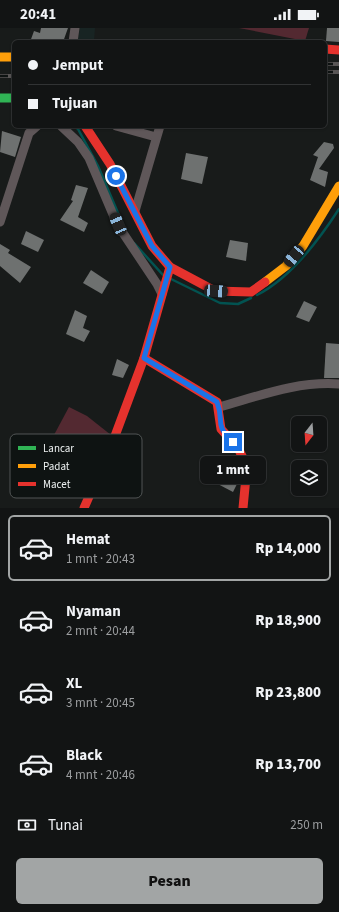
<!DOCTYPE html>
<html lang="id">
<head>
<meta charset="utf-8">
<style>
	:root { --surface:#121414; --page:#1f2122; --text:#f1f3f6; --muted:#9c9ea0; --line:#313334; --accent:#a2a5a5 }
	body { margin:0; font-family:"Source Sans 3",sans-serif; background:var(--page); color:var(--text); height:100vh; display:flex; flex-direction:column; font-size:15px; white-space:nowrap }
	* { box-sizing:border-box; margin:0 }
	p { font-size:13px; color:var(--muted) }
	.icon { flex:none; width:22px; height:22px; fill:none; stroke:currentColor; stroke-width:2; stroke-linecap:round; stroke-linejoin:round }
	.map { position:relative; height:480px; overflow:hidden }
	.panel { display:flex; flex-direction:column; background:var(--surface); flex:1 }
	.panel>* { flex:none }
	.banner { position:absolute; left:12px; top:12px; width:315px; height:88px; border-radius:6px; box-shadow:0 1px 3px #0004,0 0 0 1px var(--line); display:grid; align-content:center; height:88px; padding:0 16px; background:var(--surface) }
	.needle { width:26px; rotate:197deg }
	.tools { position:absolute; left:291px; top:388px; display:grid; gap:8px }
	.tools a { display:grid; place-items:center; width:36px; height:36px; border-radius:6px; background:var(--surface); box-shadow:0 1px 3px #0004,0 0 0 1px var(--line); font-size:20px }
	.end { position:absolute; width:18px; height:18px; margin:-9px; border:5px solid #1a73e8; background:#fff; box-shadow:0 0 0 2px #fff }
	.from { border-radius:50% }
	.bubble { position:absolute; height:28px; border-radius:6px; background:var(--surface); box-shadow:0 1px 3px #0004,0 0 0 1px var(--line); font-size:13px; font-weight:800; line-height:28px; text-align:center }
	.car { position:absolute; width:12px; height:24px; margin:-12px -6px; border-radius:5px; box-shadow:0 0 3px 1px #0007; background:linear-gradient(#222 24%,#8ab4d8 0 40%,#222 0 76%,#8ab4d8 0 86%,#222 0) }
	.banner b { display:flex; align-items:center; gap:14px; height:38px; font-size:15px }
	.banner b+b { border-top:1px solid var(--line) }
	.banner i { width:10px; height:10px; background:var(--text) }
	ul { padding:7px 0 0; list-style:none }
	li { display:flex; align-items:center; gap:12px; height:66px; margin:0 8px 6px; padding:0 8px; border:2px solid transparent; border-radius:6px }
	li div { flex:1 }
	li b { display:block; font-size:15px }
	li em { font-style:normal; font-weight:800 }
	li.on { border-color:var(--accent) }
	li>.icon { width:36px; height:36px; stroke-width:1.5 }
	.pay { display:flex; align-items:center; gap:10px; height:44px; padding:0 16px; font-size:15px }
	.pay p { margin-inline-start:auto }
	.button { display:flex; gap:8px; margin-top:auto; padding:8px 16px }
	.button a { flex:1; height:46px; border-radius:6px; background:var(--accent); color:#111; font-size:16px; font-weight:800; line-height:46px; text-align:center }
	.status { display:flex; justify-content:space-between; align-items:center; height:28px; padding:0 20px; background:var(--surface); direction:ltr }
	.status svg { height:11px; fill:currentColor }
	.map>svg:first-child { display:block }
</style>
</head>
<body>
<div class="status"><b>20:41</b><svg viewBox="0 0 49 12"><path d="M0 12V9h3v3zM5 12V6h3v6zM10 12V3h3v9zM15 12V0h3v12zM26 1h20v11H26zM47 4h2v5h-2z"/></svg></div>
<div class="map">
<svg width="339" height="480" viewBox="0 0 339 480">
	<rect width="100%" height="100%" fill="#181b1a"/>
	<path fill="#182423" d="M80,0h15l-1,13 -16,-2z"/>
	<g fill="#532931">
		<path d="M239,0h70l-4,13z"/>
		<path d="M69,379l18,9 24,19 -26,63 -25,-7 -25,-10 12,-33z"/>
	</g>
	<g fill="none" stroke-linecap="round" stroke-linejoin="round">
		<g stroke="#025351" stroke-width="2.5">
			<path d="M74,98l4,3 20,37 26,61"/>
			<path d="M134,215l29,32"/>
			<path d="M171,251l49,24 18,1 13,-6"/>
			<path d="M257,267c34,-17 62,-55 82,-86"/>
		</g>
	</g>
	<g fill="#6e7170">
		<path d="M41,0h27l-5,14h-33l4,-11 6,2z"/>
		<path d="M327,0h12v14l-13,-1z"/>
		<path d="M2,103l19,6 -6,20 -15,-5z"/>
		<path d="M324,114l9,2 1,4 -15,21 9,3 -3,15 -15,-7 8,-23 -5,-2z"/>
		<path d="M186,125l22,4 -6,27 -21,-5z"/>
		<path d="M76,157l12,3 -10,29 10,6 -4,9 -24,-12 13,-19 -2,-1z"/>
		<path d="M26,203l18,9 -6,12 -17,-8z"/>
		<path d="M230,212l18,3 -2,18 -20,-4z"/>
		<path d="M0,216l10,6 -2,3 23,14 -11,16 -20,-17z"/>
		<path d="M91,242l18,12 -7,12 -19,-11z"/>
		<path d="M304,273l13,6 -8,15 -13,-5z"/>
		<path d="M75,282l12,6 -4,12 7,3 -6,11 -18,-8z"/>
		<path d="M326,315l13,1v34h-15z"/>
		<path d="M117,331l12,6 -6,13 -11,-3z"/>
		<path d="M221,440l17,8v6l-5,10 -19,-10z"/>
	</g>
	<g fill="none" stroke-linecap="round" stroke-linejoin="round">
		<g stroke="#5f5759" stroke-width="9">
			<path d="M73,14l2,-14"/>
			<path d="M61,98l17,16 11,16 28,66 40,60 5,10"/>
			<path d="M116,98l40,11"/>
			<path d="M135,183l25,-85"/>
			<path d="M0,194l29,-89 8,-7"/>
			<path d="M219,379c40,-11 78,-26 120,-23"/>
		</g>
		<path stroke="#30b455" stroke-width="9" d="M0,70h14"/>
		<g stroke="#ff9f0a" stroke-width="9">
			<path d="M0,29h14"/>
			<path d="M265,254l21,-16 17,-20 36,-60"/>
		</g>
		<g stroke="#e5322d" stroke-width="9">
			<path d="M325,21l14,1"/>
			<path d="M85,98l25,38 42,82 18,21 45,24 36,1 14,-10"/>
			<path d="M144,330l73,44 4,27 17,19 7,14 1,15 -3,31"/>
			<path d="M84,480l28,-64 32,-86 26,-91"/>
		</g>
		<g stroke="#595656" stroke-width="4">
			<g id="rail">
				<path d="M325,36h14"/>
				<path d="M325,44h14"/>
				<path d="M0,48h14"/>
			</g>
		</g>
		<use href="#rail" stroke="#0e1312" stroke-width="2.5" stroke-dasharray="8" stroke-linecap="butt"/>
	</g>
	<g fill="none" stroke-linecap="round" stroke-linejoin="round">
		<path stroke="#1a73e8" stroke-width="5" d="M116,148l36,70 18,21 -26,91 73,44c8,20 -4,21 16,40"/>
	</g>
	<rect x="10" y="406" width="132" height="64" rx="6" fill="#0e1312" stroke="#515555" stroke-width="1"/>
	<rect x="18" y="418" width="18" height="4" fill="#30b455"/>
	<rect x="18" y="436" width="18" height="4" fill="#ff9f0a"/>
	<rect x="18" y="454" width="18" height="4" fill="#e5322d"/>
	<g font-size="11" fill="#ecf0f0">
		<text x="43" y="424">Lancar</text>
		<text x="43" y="442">Padat</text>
		<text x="43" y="460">Macet</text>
	</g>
</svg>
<div class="tools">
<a><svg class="needle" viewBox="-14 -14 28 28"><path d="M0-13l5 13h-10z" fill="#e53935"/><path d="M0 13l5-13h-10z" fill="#9c9ea0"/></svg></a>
<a><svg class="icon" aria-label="layers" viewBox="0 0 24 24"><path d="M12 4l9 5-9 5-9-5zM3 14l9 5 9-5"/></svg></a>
</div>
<i class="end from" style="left:116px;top:148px"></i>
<i class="end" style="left:233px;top:414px"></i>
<div class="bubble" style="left:200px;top:428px;width:66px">1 mnt</div>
<i class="car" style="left:118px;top:196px;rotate:337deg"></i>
<i class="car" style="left:294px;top:228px;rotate:220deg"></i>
<i class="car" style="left:216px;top:263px;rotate:94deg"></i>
<div class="banner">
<b><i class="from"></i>Jemput</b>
<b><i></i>Tujuan</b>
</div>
</div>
<section class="panel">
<ul>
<li class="on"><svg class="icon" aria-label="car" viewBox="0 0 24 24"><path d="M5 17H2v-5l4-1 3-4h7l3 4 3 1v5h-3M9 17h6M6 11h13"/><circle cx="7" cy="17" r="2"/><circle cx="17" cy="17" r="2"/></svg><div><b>Hemat</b><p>1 mnt · 20:43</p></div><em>Rp 14,000</em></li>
<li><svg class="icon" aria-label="car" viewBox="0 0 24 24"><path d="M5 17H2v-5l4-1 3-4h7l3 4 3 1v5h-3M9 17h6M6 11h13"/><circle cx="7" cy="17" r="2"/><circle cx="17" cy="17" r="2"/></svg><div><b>Nyaman</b><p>2 mnt · 20:44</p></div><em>Rp 18,900</em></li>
<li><svg class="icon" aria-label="car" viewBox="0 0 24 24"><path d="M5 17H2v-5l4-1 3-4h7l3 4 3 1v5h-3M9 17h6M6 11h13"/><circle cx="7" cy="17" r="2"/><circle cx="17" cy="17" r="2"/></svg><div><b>XL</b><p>3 mnt · 20:45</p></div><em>Rp 23,800</em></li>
<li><svg class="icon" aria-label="car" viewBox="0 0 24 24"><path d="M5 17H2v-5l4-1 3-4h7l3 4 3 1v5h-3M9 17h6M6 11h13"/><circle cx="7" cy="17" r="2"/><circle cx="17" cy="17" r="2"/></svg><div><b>Black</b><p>4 mnt · 20:46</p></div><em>Rp 13,700</em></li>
</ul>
<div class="pay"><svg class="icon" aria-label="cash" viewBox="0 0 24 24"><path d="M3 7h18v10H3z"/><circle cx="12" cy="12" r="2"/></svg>Tunai<p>250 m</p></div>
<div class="button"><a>Pesan</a></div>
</section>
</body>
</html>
